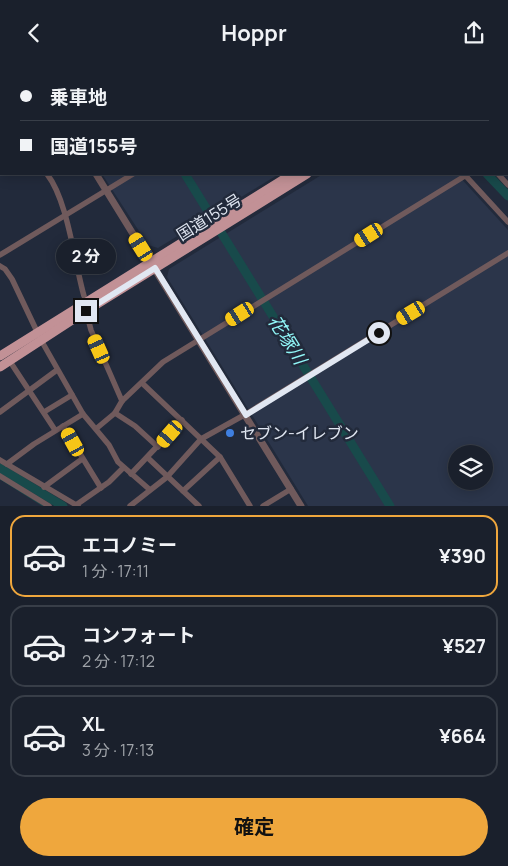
<!DOCTYPE html>
<html lang="ja">
<head>
<meta charset="utf-8">
<style>
	:root { --surface:#1a202c; --page:#232834; --text:#f1f3f6; --muted:#9fa3a9; --line:#383e48; --accent:#efa73d }
	body { margin:0; font-family:Manrope,"Noto Sans JP",sans-serif; background:var(--page); color:var(--text); height:100vh; display:flex; flex-direction:column; font-size:19px; white-space:nowrap }
	* { box-sizing:border-box; margin:0 }
	p { font-size:16px; color:var(--muted) }
	.icon { flex:none; width:28px; height:28px; fill:none; stroke:currentColor; stroke-width:2; stroke-linecap:round; stroke-linejoin:round }
	.map { position:relative; height:441px; overflow:hidden }
	.side { display:flex; flex-direction:column; background:var(--surface); flex:1 }
	.side>* { flex:none }
	.top-card { position:absolute; left:0px; top:0px; width:509px; height:110px; box-shadow:0 2px 12px #0003,0 0 0 1px var(--line); display:grid; align-content:center; height:110px; padding:0 20px; background:var(--surface) }
	.fabs { position:absolute; left:448px; top:380px; display:grid; gap:10px }
	.fabs a { display:grid; place-items:center; width:45px; height:45px; border-radius:50%; background:var(--surface); box-shadow:0 2px 12px #0003,0 0 0 1px var(--line); font-size:25px }
	.end { position:absolute; width:22px; height:22px; margin:-11px; border:6px solid #e1e7f2; background:#111; box-shadow:0 0 0 2px #111 }
	.from { border-radius:50% }
	.bubble { position:absolute; height:35px; border-radius:18px; background:var(--surface); box-shadow:0 2px 12px #0003,0 0 0 1px var(--line); font-size:16px; font-weight:700; line-height:35px; text-align:center }
	.car { position:absolute; width:15px; height:30px; margin:-15px -8px; border-radius:6px; box-shadow:0 0 4px 1px #0007; background:linear-gradient(#f5c518 24%,#345 0 40%,#f5c518 0 76%,#345 0 86%,#f5c518 0) }
	.top-card b { display:flex; align-items:center; gap:18px; height:48px; font-size:19px }
	.top-card b+b { border-top:1px solid var(--line) }
	.top-card i { width:12px; height:12px; background:var(--text) }
	ul { padding:9px 0 0; list-style:none }
	li { display:flex; align-items:center; gap:15px; height:82px; margin:0 10px 8px; padding:0 10px; border:2px solid var(--line); border-radius:15px }
	li div { flex:1 }
	li b { display:block; font-size:19px }
	li em { font-style:normal; font-weight:700 }
	li.current { border-color:var(--accent) }
	li>.icon { width:45px; height:45px; stroke-width:1.5 }
	.button { display:flex; gap:10px; margin-top:auto; padding:10px 20px }
	.button a { flex:1; height:58px; border-radius:30px; background:var(--accent); color:#111; font-size:20px; font-weight:700; line-height:58px; text-align:center }
	header { display:flex; justify-content:space-between; align-items:center; height:65px; padding:0 20px; background:var(--surface); font-size:22px; font-weight:700 }
	.map>svg:first-child { display:block }
</style>
</head>
<body>
<header><svg class="icon" aria-label="back" viewBox="0 0 24 24"><path d="M15 5l-7 7 7 7"/></svg>Hoppr<svg class="icon" aria-label="share" viewBox="0 0 24 24"><path d="M12 15V3M7 8l5-5 5 5M5 13v7h14v-7"/></svg></header>
<div class="map">
<svg width="508" height="441" viewBox="0 0 508 441">
	<rect width="100%" height="100%" fill="#222a3b"/>
	<g fill="#2b354a" fill-rule="evenodd">
		<path d="M35,0h383l1,1h-383z"/>
		<path d="M102,109h177l-121,74 -10,-3z"/>
		<path d="M323,109h134l51,56v276h-200l-141,-229 2,-8zM456,389h28v27h-28z"/>
	</g>
	<g fill="none" stroke-linecap="round" stroke-linejoin="round">
		<path stroke="#184a4b" stroke-width="1" d="M0,414l43,27"/>
		<g stroke="#184a4b" stroke-width="9">
			<path d="M118,0l1,1"/>
			<path d="M433,0v1"/>
			<path d="M185,109l205,332"/>
			<path d="M487,109l21,22"/>
			<path d="M0,403l63,38"/>
		</g>
		<g stroke="#705a5c" stroke-width="5.5">
			<path d="M291,0l1,1"/>
			<path d="M222,1l2,-1"/>
			<path d="M310,1l2,-1"/>
			<path d="M0,75h1"/>
			<path d="M0,88l1,-1"/>
			<path d="M47,109c21,27 27,87 37,122"/>
			<path d="M464,109l44,48"/>
			<path d="M498,109l10,11"/>
			<path d="M0,190l133,-81"/>
			<path d="M0,201l5,3 7,10 29,61 42,74 26,31 9,17 31,27"/>
			<path d="M86,246l5,19 31,71"/>
			<path d="M9,295l46,70"/>
			<path d="M142,318l78,74 30,49"/>
			<path d="M0,347l57,-42"/>
			<path d="M44,347l28,-17"/>
			<path d="M63,361l38,62"/>
			<path d="M97,363l18,-15"/>
			<path d="M158,382l-23,-21 -20,-13 7,-12 41,-39 305,-188"/>
			<path d="M148,393l51,48"/>
			<path d="M0,395l78,46"/>
			<path d="M7,399l27,-20 49,-30"/>
			<path d="M131,409l51,-54"/>
			<path d="M0,411l49,30"/>
			<path d="M44,422l38,-28"/>
			<path d="M183,426l37,-34"/>
			<path d="M76,440l33,-23 14,-14"/>
			<path d="M130,441l37,-29 34,-38 45,-25 262,-161"/>
			<path d="M263,441l28,-17"/>
		</g>
		<g stroke="#705a5c" stroke-width="7">
			<path d="M30,0l1,1"/>
			<path d="M96,109l205,332"/>
		</g>
		<g stroke="#c29196" stroke-width="9">
			<path d="M466,1l2,-1"/>
			<path d="M482,1l3,-1"/>
			<path d="M0,291l292,-182"/>
			<path d="M0,302l86,-56 221,-137"/>
		</g>
	</g>
	<g fill="none" stroke-linecap="round" stroke-linejoin="round">
		<path stroke="#e1e7f2" stroke-width="6" d="M86,246l69,-43 91,147 133,-82"/>
	</g>
	<circle fill="#3f7fe0" stroke="#222a3b" stroke-width="2" cx="230" cy="368" r="5"/>
	<g text-anchor="middle" stroke-width="5" stroke-linejoin="round" paint-order="stroke">
		<g font-size="16" fill="#e1e7f2" stroke="#222a3b">
			<text transform="translate(209 152) rotate(-32)" y="6">国道155号</text>
		</g>
		<g font-size="16" fill="#e1e7f2" stroke="#222a3b" text-anchor="start">
			<text x="240" y="374">セブン-イレブン</text>
		</g>
		<g font-size="18" font-style="italic" fill="#91f8f9" stroke="#222a3b">
			<text transform="translate(287 275) rotate(58)" y="6">花塚川</text>
		</g>
	</g>
</svg>
<div class="fabs">
<a><svg class="icon" aria-label="layers" viewBox="0 0 24 24"><path d="M12 4l9 5-9 5-9-5zM3 14l9 5 9-5"/></svg></a>
</div>
<i class="end from" style="left:379px;top:268px"></i>
<i class="end" style="left:86px;top:246px"></i>
<div class="bubble" style="left:56px;top:174px;width:60px">2 分</div>
<i class="car" style="left:369px;top:170px;rotate:238deg"></i>
<i class="car" style="left:141px;top:182px;rotate:328deg"></i>
<i class="car" style="left:411px;top:248px;rotate:239deg"></i>
<i class="car" style="left:240px;top:249px;rotate:238deg"></i>
<i class="car" style="left:99px;top:284px;rotate:336deg"></i>
<i class="car" style="left:170px;top:369px;rotate:221deg"></i>
<i class="car" style="left:73px;top:377px;rotate:331deg"></i>
<div class="top-card">
<b><i class="from"></i>乗車地</b>
<b><i></i>国道155号</b>
</div>
</div>
<section class="side">
<ul>
<li class="current"><svg class="icon" aria-label="car" viewBox="0 0 24 24"><path d="M5 17H2v-5l4-1 3-4h7l3 4 3 1v5h-3M9 17h6M6 11h13"/><circle cx="7" cy="17" r="2"/><circle cx="17" cy="17" r="2"/></svg><div><b>エコノミー</b><p>1 分 · 17:11</p></div><em>¥390</em></li>
<li><svg class="icon" aria-label="car" viewBox="0 0 24 24"><path d="M5 17H2v-5l4-1 3-4h7l3 4 3 1v5h-3M9 17h6M6 11h13"/><circle cx="7" cy="17" r="2"/><circle cx="17" cy="17" r="2"/></svg><div><b>コンフォート</b><p>2 分 · 17:12</p></div><em>¥527</em></li>
<li><svg class="icon" aria-label="car" viewBox="0 0 24 24"><path d="M5 17H2v-5l4-1 3-4h7l3 4 3 1v5h-3M9 17h6M6 11h13"/><circle cx="7" cy="17" r="2"/><circle cx="17" cy="17" r="2"/></svg><div><b>XL</b><p>3 分 · 17:13</p></div><em>¥664</em></li>
</ul>
<div class="button"><a>確定</a></div>
</section>
</body>
</html>
